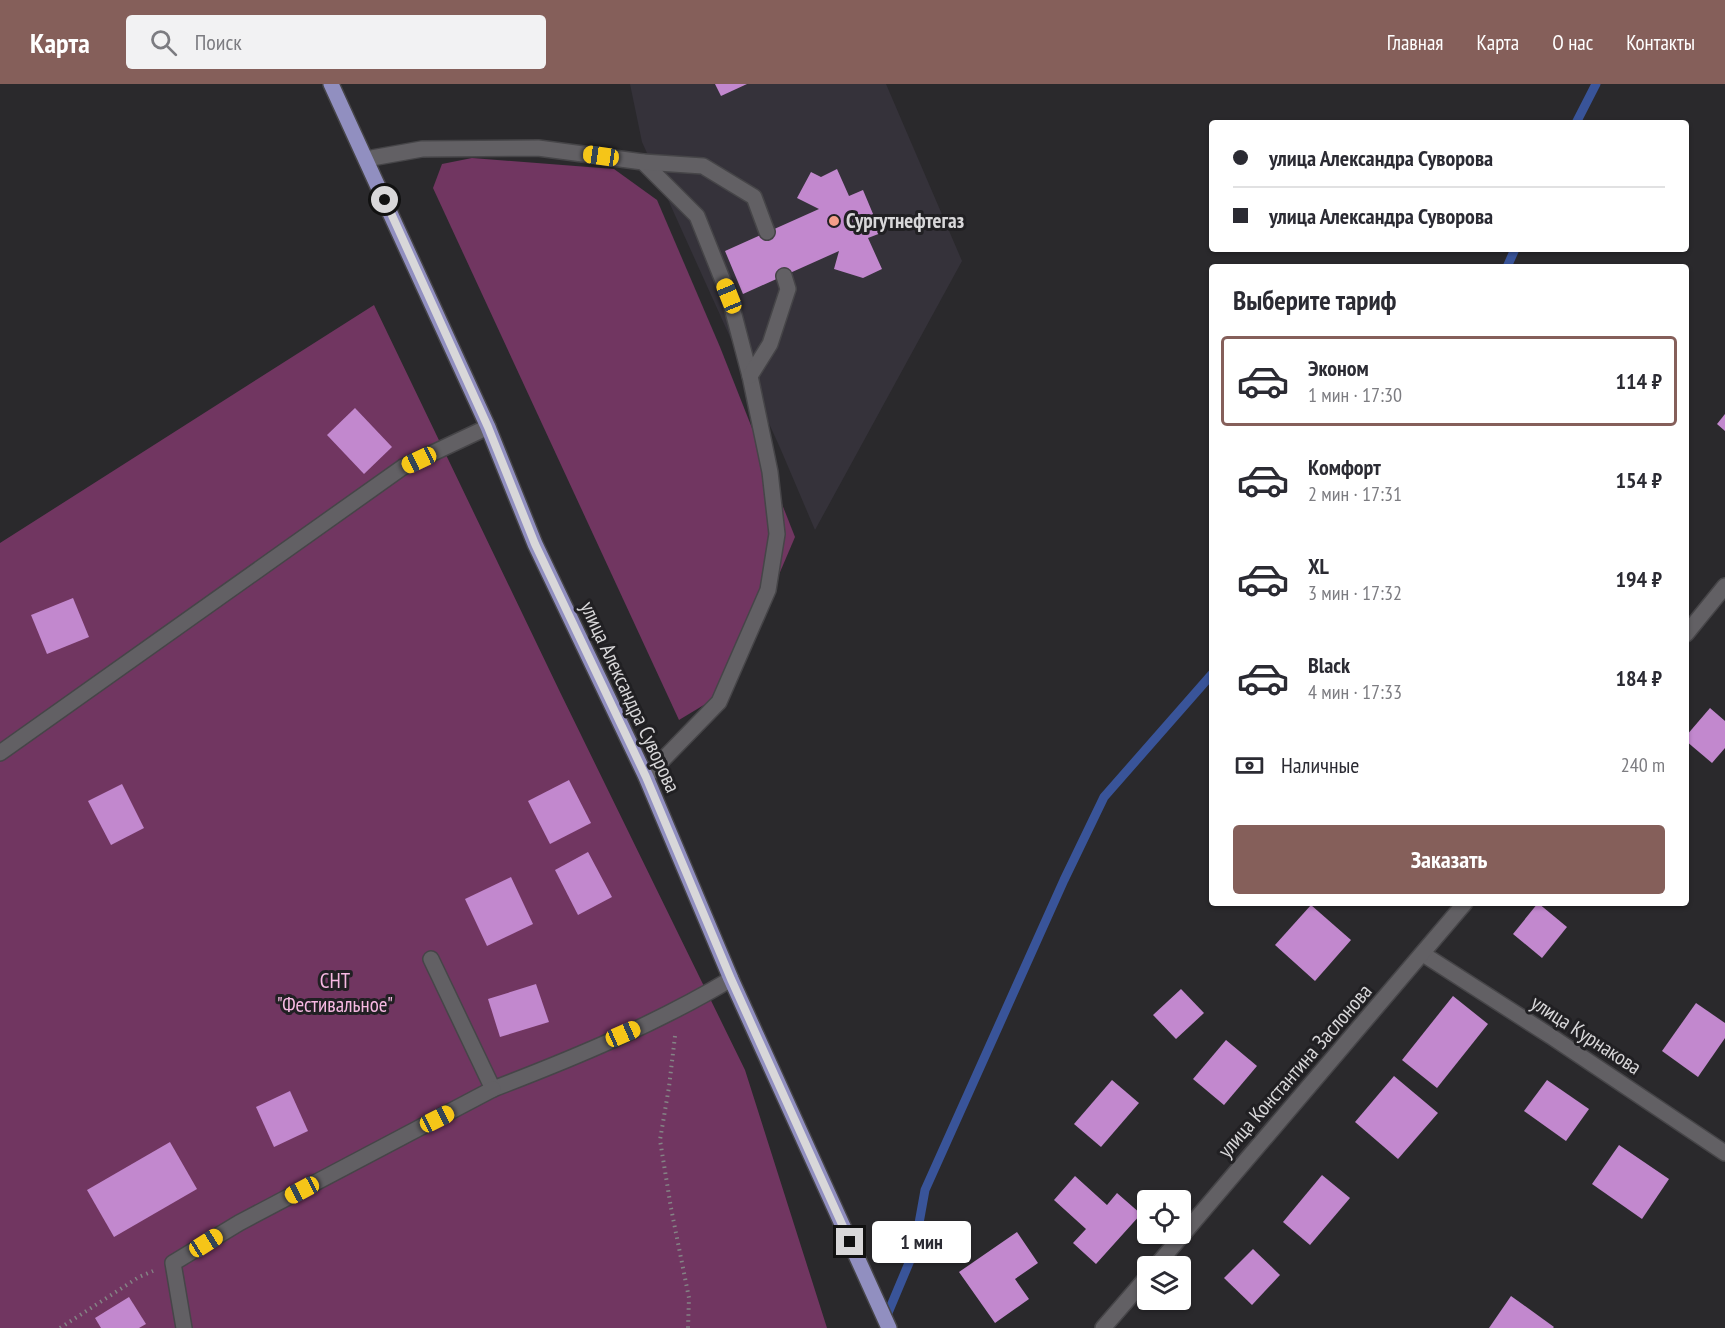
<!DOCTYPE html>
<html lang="ru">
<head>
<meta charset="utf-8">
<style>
	:root { --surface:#fff; --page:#f2f2f3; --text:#2b2b33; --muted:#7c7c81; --line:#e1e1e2; --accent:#855f5a }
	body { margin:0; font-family:"PT Sans Narrow",sans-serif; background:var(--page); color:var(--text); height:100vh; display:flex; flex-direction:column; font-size:22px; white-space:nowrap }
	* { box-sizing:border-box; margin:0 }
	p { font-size:20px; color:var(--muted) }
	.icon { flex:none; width:33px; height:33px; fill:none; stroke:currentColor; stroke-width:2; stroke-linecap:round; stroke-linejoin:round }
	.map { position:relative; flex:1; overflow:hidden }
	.sheet { position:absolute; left:1209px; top:180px; width:480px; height:642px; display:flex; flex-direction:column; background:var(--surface); border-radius:6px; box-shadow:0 2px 4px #0004 }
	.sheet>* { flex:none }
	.hud { position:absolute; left:1209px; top:36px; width:480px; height:132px; border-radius:6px; box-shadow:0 2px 4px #0004; display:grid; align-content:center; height:132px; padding:0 24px; background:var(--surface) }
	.tools { position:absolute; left:1137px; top:1106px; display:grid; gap:12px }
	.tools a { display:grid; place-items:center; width:54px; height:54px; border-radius:6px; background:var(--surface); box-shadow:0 2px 4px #0004; font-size:30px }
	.end { position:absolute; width:27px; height:27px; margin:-14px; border:8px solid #d8d7d9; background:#111; box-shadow:0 0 0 3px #111 }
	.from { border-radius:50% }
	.bubble { position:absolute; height:42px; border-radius:6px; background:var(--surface); box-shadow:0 2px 4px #0004; font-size:20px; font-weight:700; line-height:42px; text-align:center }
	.car { position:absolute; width:18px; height:36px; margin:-18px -9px; border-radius:8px; box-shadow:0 0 4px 2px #0007; background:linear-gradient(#f5c518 24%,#345 0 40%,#f5c518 0 76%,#345 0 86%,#f5c518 0) }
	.hud b { display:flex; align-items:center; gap:21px; height:57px; font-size:22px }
	.hud b+b { border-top:2px solid var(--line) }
	.hud i { width:15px; height:15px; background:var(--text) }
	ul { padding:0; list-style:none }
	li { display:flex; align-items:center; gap:18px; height:90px; margin:0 12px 9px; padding:0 12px; border:3px solid transparent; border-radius:6px }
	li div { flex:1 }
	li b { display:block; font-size:22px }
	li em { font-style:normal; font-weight:700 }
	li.active { border-color:var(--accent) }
	li>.icon { width:54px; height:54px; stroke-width:1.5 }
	h2 { padding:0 24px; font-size:27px; line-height:72px }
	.pay { display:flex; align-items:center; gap:15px; height:66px; padding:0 24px; font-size:22px }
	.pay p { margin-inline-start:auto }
	.button { display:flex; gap:12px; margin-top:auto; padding:12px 24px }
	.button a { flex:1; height:69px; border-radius:6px; background:var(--accent); color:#fff; font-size:24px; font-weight:700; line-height:69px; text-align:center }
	header { display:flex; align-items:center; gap:36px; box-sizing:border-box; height:84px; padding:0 30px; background:var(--accent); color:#fff }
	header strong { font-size:28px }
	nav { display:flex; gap:33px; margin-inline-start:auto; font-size:21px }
	.search { width:420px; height:54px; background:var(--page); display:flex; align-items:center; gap:15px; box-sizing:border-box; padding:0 21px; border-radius:6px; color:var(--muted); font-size:22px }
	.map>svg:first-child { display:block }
</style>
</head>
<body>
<header>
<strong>Карта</strong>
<div class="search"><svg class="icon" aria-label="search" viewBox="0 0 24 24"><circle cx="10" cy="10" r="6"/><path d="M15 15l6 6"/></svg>Поиск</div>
<nav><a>Главная</a><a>Карта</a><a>О нас</a><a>Контакты</a></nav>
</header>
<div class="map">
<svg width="1725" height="1244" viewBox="0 0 1725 1244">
	<rect width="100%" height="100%" fill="#2a292c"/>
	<path fill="#35323a" d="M630,0h256l76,177 -147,269 -34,-80 -139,-308z"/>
	<g fill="#713661">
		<path d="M472,74l142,11 43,31 63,147 75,190 -38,89 -35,68 -43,26 -246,-532 9,-24z"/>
		<path d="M374,221l185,385 186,380 82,258h-827v-785z"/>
	</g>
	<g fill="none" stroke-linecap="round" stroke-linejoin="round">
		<g stroke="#395499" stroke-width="9">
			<path d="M1576,39l20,-39"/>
			<path d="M1507,183l8,-18"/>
			<path d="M885,1236l29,-69 11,-61 139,-310 40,-83 108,-123"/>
		</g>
	</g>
	<g fill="#c288ce">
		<path d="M715,0h32l-26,12z"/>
		<path d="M837,85l12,27 14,-6 18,43 -13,5 14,31 -19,9 -29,-9 5,-18 -96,43 -18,-43 94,-42 -22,-11 14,-26 10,5z"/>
		<path d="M355,324l37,39 -28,27 -37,-39z"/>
		<path d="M1725,330v17l-8,-7z"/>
		<path d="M73,514l16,39 -42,17 -16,-39z"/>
		<path d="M1710,624l15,13v27l-13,15 -26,-22v-5z"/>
		<path d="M569,696l22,43 -41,21 -22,-43z"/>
		<path d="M122,700l22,44 -33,17 -23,-44z"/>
		<path d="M588,768l24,45 -34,18 -23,-45z"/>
		<path d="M511,793l22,47 -46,22 -22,-47z"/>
		<path d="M1538,819l29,24 -25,31 -29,-24z"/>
		<path d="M1311,821l40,35 -36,41 -40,-36z"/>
		<path d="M536,900l13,38 -49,15 -12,-38z"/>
		<path d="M1181,905l23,24 -28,26 -23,-24z"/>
		<path d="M1453,912l35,28 -51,64 -35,-28z"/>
		<path d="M1696,919l29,20v15l-27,39 -36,-26z"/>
		<path d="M1226,956l31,26 -33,39 -31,-26z"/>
		<path d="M1394,992l44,37 -40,46 -43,-37z"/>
		<path d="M1112,996l27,23 -38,44 -27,-23z"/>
		<path d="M1547,996l42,29 -23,32 -42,-30z"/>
		<path d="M290,1007l18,40 -34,16 -18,-40z"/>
		<path d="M170,1058l27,47 -83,48 -27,-47z"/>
		<path d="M1619,1061l50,34 -27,40 -50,-35z"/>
		<path d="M1322,1091l28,23 -40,47 -27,-23z"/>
		<path d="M1075,1092l32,29 10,-12 24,21 -45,50 -23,-21 13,-14 -32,-29z"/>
		<path d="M1017,1148l21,31 -23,16 14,20 -34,24 -36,-51z"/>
		<path d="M1253,1165l27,26 -28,30 -28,-27z"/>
		<path d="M1511,1212l43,31 -1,1h-64z"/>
		<path d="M129,1213l17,27 -7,4h-38l-6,-10z"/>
	</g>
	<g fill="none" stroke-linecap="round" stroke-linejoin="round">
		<g stroke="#464548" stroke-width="18">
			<g id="service">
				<path d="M366,75l56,-10 116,-1 105,14 54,54 32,80 21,80 20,96 7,62 -9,56 -49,112 -73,75"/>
				<path d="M643,78l60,4 51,31 13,35"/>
				<path d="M750,292l20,-32 18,-55 -4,-13"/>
			</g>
		</g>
		<g stroke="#464548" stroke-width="18">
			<g id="minor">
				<path d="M1686,550l39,-48"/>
				<path d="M0,669l403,-286 85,-40"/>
				<path d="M1423,870l129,83 173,116"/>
				<path d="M431,875l62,130c81,-31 163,-65 238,-110"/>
				<path d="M1156,1182l309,-363"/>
				<path d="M184,1244l-11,-65 66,-40 254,-134"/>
				<path d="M1103,1244l45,-52"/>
			</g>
		</g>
		<g stroke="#464548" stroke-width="18">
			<path id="primary" d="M331,0l157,343 47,117 111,233 85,202 158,349"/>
		</g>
		<g stroke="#848385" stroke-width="4" stroke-dasharray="1.5 4.5" stroke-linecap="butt">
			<path d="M675,952l-6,51 -9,53 11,68 18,90 -1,30"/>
			<path d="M60,1244l79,-51 14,-6"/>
		</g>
		<use href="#service" stroke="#626064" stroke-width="15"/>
		<use href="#minor" stroke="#626064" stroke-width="15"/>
		<use href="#primary" stroke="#918fc0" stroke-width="15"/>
	</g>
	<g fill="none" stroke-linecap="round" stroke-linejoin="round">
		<path stroke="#d8d7d9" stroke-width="8" d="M385,116l103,227 47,117 111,233 85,202 119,263"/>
	</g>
	<circle fill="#f49e8a" stroke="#212023" stroke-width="2" cx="834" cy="137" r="6"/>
	<g text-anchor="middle" stroke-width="6" stroke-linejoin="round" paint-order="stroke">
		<g font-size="21" font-weight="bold" fill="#d8d7d9" stroke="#212023" text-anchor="start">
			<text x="846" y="144">Сургутнефтегаз</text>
		</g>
		<g font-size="21" fill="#d8d7d9" stroke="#212023">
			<text transform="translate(630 613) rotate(65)" y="7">улица Александра Суворова</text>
			<text transform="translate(1586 951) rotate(33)" y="7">улица Курнакова</text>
			<text transform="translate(1295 987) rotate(-49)" y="7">улица Константина Заслонова</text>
		</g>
		<g font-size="21" fill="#f6b9e2" stroke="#212023">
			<text x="335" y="904">СНТ<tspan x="335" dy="24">"Фестивальное"</tspan></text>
		</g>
	</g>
</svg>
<div class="tools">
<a><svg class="icon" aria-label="locate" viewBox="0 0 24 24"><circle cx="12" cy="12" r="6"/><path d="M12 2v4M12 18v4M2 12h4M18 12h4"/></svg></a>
<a><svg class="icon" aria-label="layers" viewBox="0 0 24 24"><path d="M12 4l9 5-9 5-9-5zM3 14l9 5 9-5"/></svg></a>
</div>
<i class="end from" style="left:385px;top:116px"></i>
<i class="end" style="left:850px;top:1158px"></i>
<div class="bubble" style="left:872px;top:1137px;width:99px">1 мин</div>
<i class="car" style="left:601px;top:72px;rotate:278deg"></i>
<i class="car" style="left:729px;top:212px;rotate:338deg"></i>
<i class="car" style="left:419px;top:376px;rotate:245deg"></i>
<i class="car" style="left:623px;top:950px;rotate:66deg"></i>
<i class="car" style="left:437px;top:1035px;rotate:63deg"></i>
<i class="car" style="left:302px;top:1106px;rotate:242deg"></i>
<i class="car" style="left:206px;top:1159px;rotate:58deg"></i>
<div class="hud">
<b><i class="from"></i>улица Александра Суворова</b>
<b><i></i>улица Александра Суворова</b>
</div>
<section class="sheet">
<h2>Выберите тариф</h2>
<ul>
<li class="active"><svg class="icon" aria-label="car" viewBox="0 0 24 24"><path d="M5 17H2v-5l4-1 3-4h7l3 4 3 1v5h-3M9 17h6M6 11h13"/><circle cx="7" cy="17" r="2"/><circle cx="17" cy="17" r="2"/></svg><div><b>Эконом</b><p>1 мин · 17:30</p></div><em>114 ₽</em></li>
<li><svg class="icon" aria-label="car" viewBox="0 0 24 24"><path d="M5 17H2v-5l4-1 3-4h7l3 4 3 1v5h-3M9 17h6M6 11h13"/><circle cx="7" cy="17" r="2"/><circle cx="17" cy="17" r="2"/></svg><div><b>Комфорт</b><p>2 мин · 17:31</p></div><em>154 ₽</em></li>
<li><svg class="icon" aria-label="car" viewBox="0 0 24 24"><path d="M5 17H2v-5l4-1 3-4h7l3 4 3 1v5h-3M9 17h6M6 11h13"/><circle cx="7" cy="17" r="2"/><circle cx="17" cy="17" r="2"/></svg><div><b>XL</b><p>3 мин · 17:32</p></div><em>194 ₽</em></li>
<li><svg class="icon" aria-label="car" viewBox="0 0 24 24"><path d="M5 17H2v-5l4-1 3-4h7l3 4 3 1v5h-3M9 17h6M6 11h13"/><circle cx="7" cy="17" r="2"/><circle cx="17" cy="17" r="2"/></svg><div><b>Black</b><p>4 мин · 17:33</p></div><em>184 ₽</em></li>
</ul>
<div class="pay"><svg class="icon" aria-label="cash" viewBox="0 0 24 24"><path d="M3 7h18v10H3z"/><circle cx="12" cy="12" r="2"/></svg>Наличные<p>240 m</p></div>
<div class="button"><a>Заказать</a></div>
</section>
</div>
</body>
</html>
